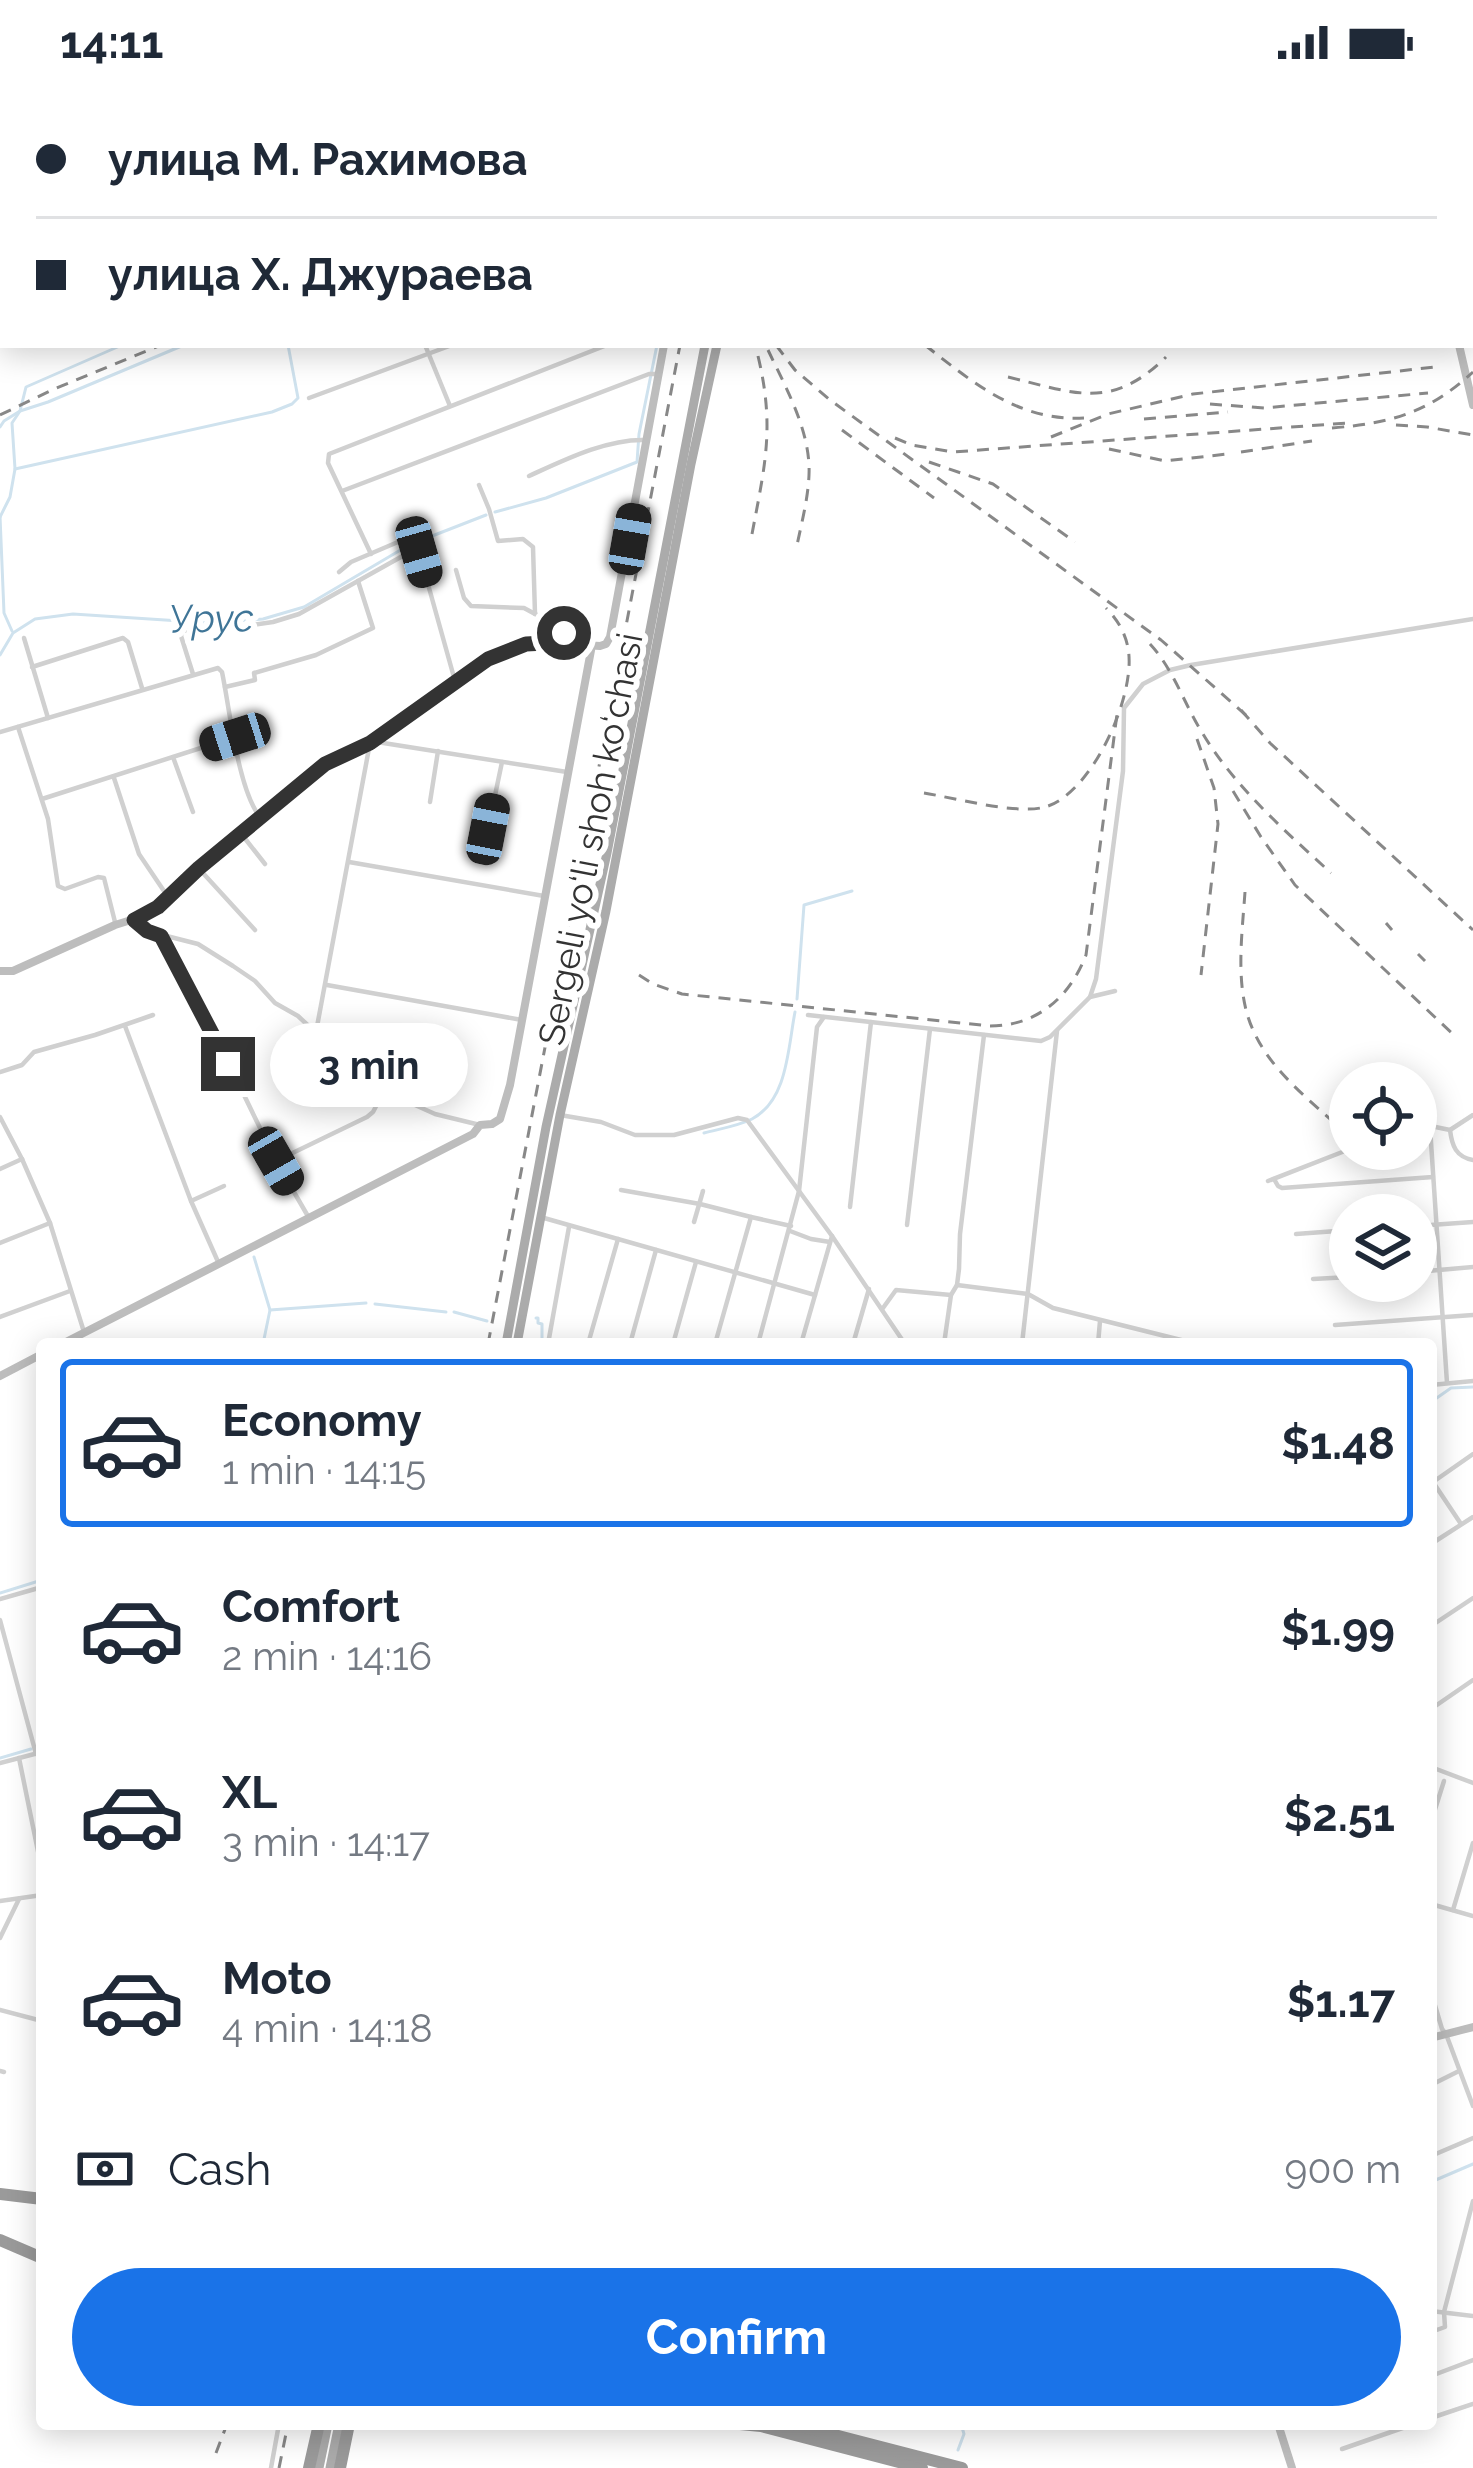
<!DOCTYPE html>
<html lang="en">
<head>
<meta charset="utf-8">
<style>
	:root { --surface:#fff; --page:#f2f2f3; --text:#1f2937; --muted:#747a83; --line:#e0e1e3; --accent:#1a73e8 }
	body { margin:0; font-family:Raleway,sans-serif; background:var(--page); color:var(--text); height:100vh; display:flex; flex-direction:column; font-size:45px; white-space:nowrap }
	* { box-sizing:border-box; margin:0 }
	p { font-size:39px; color:var(--muted) }
	.icon { flex:none; width:66px; height:66px; fill:none; stroke:currentColor; stroke-width:2; stroke-linecap:round; stroke-linejoin:round }
	.map { position:relative; flex:1; overflow:hidden }
	.side { position:absolute; left:36px; top:1254px; width:1401px; height:1092px; display:flex; flex-direction:column; background:var(--surface); border-radius:12px; box-shadow:0 6px 30px #0003 }
	.side>* { flex:none }
	.banner { position:absolute; left:0px; top:0px; width:1473px; height:264px; box-shadow:0 6px 30px #0003; display:grid; align-content:center; height:264px; padding:0 36px; background:var(--surface) }
	.tools { position:absolute; left:1329px; top:978px; display:grid; gap:24px }
	.tools a { display:grid; place-items:center; width:108px; height:108px; border-radius:50%; background:var(--surface); box-shadow:0 6px 30px #0003; font-size:60px }
	.end { position:absolute; width:54px; height:54px; margin:-27px; border:15px solid #333; background:#fff; box-shadow:0 0 0 6px #fff }
	.from { border-radius:50% }
	.bubble { position:absolute; height:84px; border-radius:42px; background:var(--surface); box-shadow:0 6px 30px #0003; font-size:39px; font-weight:700; line-height:84px; text-align:center }
	.car { position:absolute; width:36px; height:72px; margin:-36px -18px; border-radius:15px; box-shadow:0 0 9px 3px #0007; background:linear-gradient(#222 24%,#8ab4d8 0 40%,#222 0 76%,#8ab4d8 0 86%,#222 0) }
	.banner b { display:flex; align-items:center; gap:42px; height:114px; font-size:45px }
	.banner b+b { border-top:3px solid var(--line) }
	.banner i { width:30px; height:30px; background:var(--text) }
	ul { padding:21px 0 0; list-style:none }
	li { display:flex; align-items:center; gap:36px; height:168px; margin:0 24px 18px; padding:0 12px; border:6px solid transparent; border-radius:12px }
	li div { flex:1 }
	li b { display:block; font-size:45px }
	li em { font-style:normal; font-weight:700 }
	li.active { border-color:var(--accent) }
	li>.icon { width:108px; height:108px; stroke-width:1.5 }
	.pay { display:flex; align-items:center; gap:30px; height:132px; padding:0 36px; font-size:45px }
	.pay p { margin-inline-start:auto }
	.action { display:flex; gap:24px; margin-top:auto; padding:24px 36px }
	.action a { flex:1; height:138px; border-radius:72px; background:var(--accent); color:#fff; font-size:48px; font-weight:700; line-height:138px; text-align:center }
	.status { display:flex; justify-content:space-between; align-items:center; height:84px; padding:0 60px; background:var(--surface); direction:ltr }
	.status svg { height:33px; fill:currentColor }
	.map>svg:first-child { display:block }
</style>
</head>
<body>
<div class="status"><b>14:11</b><svg viewBox="0 0 49 12"><path d="M0 12V9h3v3zM5 12V6h3v6zM10 12V3h3v9zM15 12V0h3v12zM26 1h20v11H26zM47 4h2v5h-2z"/></svg></div>
<div class="map">
<svg width="1473" height="2384" viewBox="0 0 1473 2384">
	<rect width="100%" height="100%" fill="#fff"/>
	<g fill="none" stroke-linecap="round" stroke-linejoin="round">
		<g stroke="#cfe2ee" stroke-width="3">
			<path d="M178,0l1,3"/>
			<path d="M687,0l1,3"/>
			<path d="M0,343l4,-6 16,-10 28,-9 136,-57"/>
			<path d="M15,385l257,-57 20,-8 6,-6 -10,-53"/>
			<path d="M495,428l51,-14 91,-36 2,-28 18,-89"/>
			<path d="M0,432l4,97 8,18"/>
			<path d="M0,433l10,-20 5,-28 -3,-46 8,-12 6,-24 96,-42"/>
			<path d="M0,571l13,-22 22,-14 38,-5 138,9 52,-4 41,-12 105,-62 77,-30"/>
			<path d="M797,915l7,-94 48,-14"/>
			<path d="M704,1049c15,-4 34,-7 48,-14 36,-19 36,-72 43,-107"/>
			<path d="M254,1173l16,53 -7,34"/>
			<path d="M375,1220l71,8"/>
			<path d="M270,1226l96,-7"/>
			<path d="M454,1228l33,9"/>
			<path d="M536,1234h2v5l4,1v20"/>
			<path d="M1431,1318l20,-14 22,-1"/>
			<path d="M0,1509l42,-13"/>
			<path d="M39,1662l3,-1"/>
			<path d="M0,1674l31,-9"/>
			<path d="M1431,2098l42,-18"/>
			<path d="M958,2366l6,-16 -3,-10"/>
		</g>
		<g stroke="#d0d0d0" stroke-width="4.5">
			<path d="M509,0l1,3"/>
			<path d="M1034,0v3"/>
			<path d="M556,3l16,-3"/>
			<path d="M695,3l3,-3"/>
			<path d="M425,261l25,61"/>
			<path d="M309,314l143,-53"/>
			<path d="M529,392c35,-16 79,-38 118,-36"/>
			<path d="M479,401l10,24 9,32 25,-2 10,8 2,67"/>
			<path d="M342,407l307,-117h8"/>
			<path d="M371,470l-43,-91 1,-9 278,-109"/>
			<path d="M456,486l8,28 7,8 53,2 37,20 4,14"/>
			<path d="M339,488l12,-10 54,-23 8,1 6,12 36,129"/>
			<path d="M24,554l24,80"/>
			<path d="M32,583l91,-29 5,4 14,46"/>
			<path d="M193,590l-12,-38 1,-5 23,-3 14,2 54,-8 26,-8 109,-61 11,-1"/>
			<path d="M225,603l30,-7 -1,-7 62,-18 57,-27 -15,-47"/>
			<path d="M18,643l30,92 10,67 7,3 33,-12 6,1 11,44"/>
			<path d="M0,648l218,-64 4,4c8,38 16,118 38,145"/>
			<path d="M377,658l190,30"/>
			<path d="M173,673l20,55"/>
			<path d="M114,694l25,76 29,43"/>
			<path d="M42,715l193,-62"/>
			<path d="M430,718l8,-51"/>
			<path d="M488,745l14,-67"/>
			<path d="M243,752l22,28"/>
			<path d="M349,778l195,34"/>
			<path d="M202,788l53,58"/>
			<path d="M133,836l14,11 51,13 35,22 22,15 20,22 23,13 56,52 30,23 51,23 45,11"/>
			<path d="M161,852l52,95 63,130 33,57"/>
			<path d="M327,901l195,35"/>
			<path d="M1090,913l6,-18 27,-208 1,-63 19,-24 27,-14 21,-5 282,-46"/>
			<path d="M808,931l233,26 9,-4 40,-40 25,-6"/>
			<path d="M125,942l66,175 28,63"/>
			<path d="M316,948l54,-289"/>
			<path d="M0,988l22,-7 12,-13 61,-17 58,-20"/>
			<path d="M560,1031l41,7 34,13h39l64,-17 9,2 85,116 73,108"/>
			<path d="M0,1033l22,42 28,64 34,109"/>
			<path d="M1416,1039l34,7 23,-15"/>
			<path d="M1430,1043l17,256"/>
			<path d="M1450,1046c2,16 6,27 23,30"/>
			<path d="M276,1077l91,-44 6,-5 11,-21"/>
			<path d="M0,1085l22,-10"/>
			<path d="M1274,1095l4,7 4,2 151,-11"/>
			<path d="M1268,1097l82,-32"/>
			<path d="M621,1106l79,14 51,13 -36,127"/>
			<path d="M191,1117l33,-15"/>
			<path d="M850,1123l21,-185"/>
			<path d="M751,1133l40,9"/>
			<path d="M544,1134l271,77"/>
			<path d="M694,1138l9,-31"/>
			<path d="M907,1141l23,-196"/>
			<path d="M1416,1142l57,-4"/>
			<path d="M790,1147l21,8 19,3"/>
			<path d="M1296,1150l54,-4"/>
			<path d="M0,1159l50,-20"/>
			<path d="M1416,1188l57,-5"/>
			<path d="M1313,1195l37,-2"/>
			<path d="M957,1201l71,9 25,14 144,36"/>
			<path d="M883,1224l13,-18 55,5"/>
			<path d="M0,1233l70,-26"/>
			<path d="M1335,1241l138,-10"/>
			<path d="M548,1260l21,-117"/>
			<path d="M588,1260l30,-105"/>
			<path d="M630,1260l26,-94"/>
			<path d="M673,1260l23,-82"/>
			<path d="M758,1260l41,-153 18,-164 7,-10"/>
			<path d="M801,1260l31,-108"/>
			<path d="M853,1260l16,-55"/>
			<path d="M944,1260l7,-49 6,-10 2,-16 1,-35 24,-199"/>
			<path d="M1022,1260l35,-313"/>
			<path d="M1098,1260l2,-23"/>
			<path d="M1431,1301l42,-4"/>
			<path d="M1461,1440l-28,-42 40,-28"/>
			<path d="M1431,1460l42,-27"/>
			<path d="M0,1515l42,-12"/>
			<path d="M0,1536l36,134"/>
			<path d="M1431,1542l42,-28"/>
			<path d="M1431,1625l42,-29"/>
			<path d="M19,1674l23,113"/>
			<path d="M0,1679l42,-11"/>
			<path d="M1431,1683l42,16"/>
			<path d="M1431,1738l13,-41"/>
			<path d="M0,1817l42,-6"/>
			<path d="M1431,1820l42,12"/>
			<path d="M1453,1826l20,-67"/>
			<path d="M0,1854l19,-39"/>
			<path d="M1431,1908l11,37 4,5 27,72"/>
			<path d="M0,1926l42,11"/>
			<path d="M0,1987l4,1"/>
			<path d="M1431,2001l28,-14"/>
			<path d="M1431,2072l42,-18"/>
			<path d="M1431,2227l42,5"/>
			<path d="M1431,2248l14,-5 -1,-15 29,-111"/>
			<path d="M1431,2292l42,-16"/>
			<path d="M1431,2334l42,-14"/>
			<path d="M1342,2365l72,-25"/>
			<path d="M271,2384l8,-44"/>
		</g>
		<g stroke="#bdbdbd" stroke-width="8">
			<path d="M1405,0v3"/>
			<path d="M716,3v-3"/>
			<path d="M1239,3l15,-3"/>
			<path d="M1459,261l14,60"/>
			<path d="M0,887h13l102,-46 32,-10 173,-147 53,-27 115,-82 38,-15 13,-2 61,4 6,-2 4,-7 54,-292"/>
			<path d="M62,1260l411,-210 7,-9 12,-1 8,-5 10,-34 82,-440"/>
			<path d="M0,1292l42,-22"/>
			<path d="M1431,1954l42,-11"/>
			<path d="M1278,2340l14,44"/>
		</g>
		<g stroke="#ababab" stroke-width="9">
			<path d="M754,3l1,-3"/>
			<path d="M761,3l1,-3"/>
			<path d="M774,3l1,-3"/>
			<path d="M506,1260l40,-217 61,-274 98,-508"/>
			<path d="M517,1260l43,-229 46,-204 85,-447 26,-119"/>
			<path d="M319,2384l9,-44"/>
			<path d="M330,2384l9,-44"/>
		</g>
		<g stroke="#9a9a9a" stroke-width="12">
			<path d="M0,2110l42,5"/>
			<path d="M0,2156l42,18"/>
			<path d="M740,2340l21,2 161,42"/>
			<path d="M792,2340l170,44"/>
			<path d="M309,2384l10,-44"/>
			<path d="M340,2384l9,-44"/>
		</g>
		<g stroke="#888" stroke-width="3" stroke-dasharray="12 9" stroke-linecap="butt">
			<path d="M698,3l3,-3"/>
			<path d="M733,3l1,-3"/>
			<path d="M776,261l19,25 35,30 331,240 86,76"/>
			<path d="M925,261c48,38 95,77 159,73"/>
			<path d="M768,266c18,38 43,82 41,125 -1,25 -8,50 -13,75"/>
			<path d="M1008,293c67,16 103,34 158,-20"/>
			<path d="M1210,320l54,4 164,-15"/>
			<path d="M0,331l54,-26 107,-44"/>
			<path d="M1144,335l84,-7"/>
			<path d="M1396,341l31,2 46,8"/>
			<path d="M1332,344c60,-5 96,-15 141,-56"/>
			<path d="M842,346l92,68"/>
			<path d="M1051,353l57,-23 85,-20 242,-27"/>
			<path d="M895,354l17,7 41,7 394,-29"/>
			<path d="M1109,365l56,12 62,-7"/>
			<path d="M1241,368l71,-11"/>
			<path d="M929,378l64,22 82,58"/>
			<path d="M752,450c13,-69 23,-107 6,-178"/>
			<path d="M1150,560c24,26 34,60 53,90 32,53 82,97 128,139"/>
			<path d="M1241,626l29,33 203,187"/>
			<path d="M1197,655l17,49 4,36 -17,151"/>
			<path d="M1233,707l28,46 34,48 162,153"/>
			<path d="M924,709c31,5 93,22 121,14 47,-13 92,-113 83,-159 -3,-16 -11,-29 -22,-40"/>
			<path d="M1245,808c-3,44 -11,99 9,140 19,42 62,73 95,104"/>
			<path d="M1386,839l6,7"/>
			<path d="M1418,870l7,7"/>
			<path d="M639,891l14,9 29,10 308,32c47,0 80,-29 96,-71l31,-241"/>
			<path d="M488,1260l192,-999"/>
			<path d="M216,2369l11,-29"/>
			<path d="M279,2384l9,-44"/>
		</g>
	</g>
	<g fill="none" stroke-linecap="round" stroke-linejoin="round">
		<path stroke="#333" stroke-width="15" d="M228,980l-67,-128 -14,-5 -13,-11 24,-13 41,-39 126,-104 45,-21 118,-84 38,-15 39,-2 -1,-9"/>
	</g>
	<g text-anchor="middle" stroke-width="12" stroke-linejoin="round" paint-order="stroke">
		<g font-size="36" fill="#333" stroke="#fff">
			<text transform="translate(590 755) rotate(-79)" y="13">Sergeli yo‘li shoh ko‘chasi</text>
		</g>
		<g font-size="39" font-style="italic" fill="#3f7597" stroke="#fff">
			<text transform="translate(211 534) rotate(-1)" y="14">Урус</text>
		</g>
	</g>
</svg>
<div class="tools">
<a><svg class="icon" aria-label="locate" viewBox="0 0 24 24"><circle cx="12" cy="12" r="6"/><path d="M12 2v4M12 18v4M2 12h4M18 12h4"/></svg></a>
<a><svg class="icon" aria-label="layers" viewBox="0 0 24 24"><path d="M12 4l9 5-9 5-9-5zM3 14l9 5 9-5"/></svg></a>
</div>
<i class="end from" style="left:564px;top:549px"></i>
<i class="end" style="left:228px;top:980px"></i>
<div class="bubble" style="left:270px;top:939px;width:198px">3 min</div>
<i class="car" style="left:630px;top:455px;rotate:10deg"></i>
<i class="car" style="left:419px;top:468px;rotate:164deg"></i>
<i class="car" style="left:235px;top:653px;rotate:252deg"></i>
<i class="car" style="left:488px;top:745px;rotate:11deg"></i>
<i class="car" style="left:276px;top:1077px;rotate:150deg"></i>
<div class="banner">
<b><i class="from"></i>улица М. Рахимова</b>
<b><i></i>улица Х. Джураева</b>
</div>
<section class="side">
<ul>
<li class="active"><svg class="icon" aria-label="car" viewBox="0 0 24 24"><path d="M5 17H2v-5l4-1 3-4h7l3 4 3 1v5h-3M9 17h6M6 11h13"/><circle cx="7" cy="17" r="2"/><circle cx="17" cy="17" r="2"/></svg><div><b>Economy</b><p>1 min · 14:15</p></div><em>$1.48</em></li>
<li><svg class="icon" aria-label="car" viewBox="0 0 24 24"><path d="M5 17H2v-5l4-1 3-4h7l3 4 3 1v5h-3M9 17h6M6 11h13"/><circle cx="7" cy="17" r="2"/><circle cx="17" cy="17" r="2"/></svg><div><b>Comfort</b><p>2 min · 14:16</p></div><em>$1.99</em></li>
<li><svg class="icon" aria-label="car" viewBox="0 0 24 24"><path d="M5 17H2v-5l4-1 3-4h7l3 4 3 1v5h-3M9 17h6M6 11h13"/><circle cx="7" cy="17" r="2"/><circle cx="17" cy="17" r="2"/></svg><div><b>XL</b><p>3 min · 14:17</p></div><em>$2.51</em></li>
<li><svg class="icon" aria-label="car" viewBox="0 0 24 24"><path d="M5 17H2v-5l4-1 3-4h7l3 4 3 1v5h-3M9 17h6M6 11h13"/><circle cx="7" cy="17" r="2"/><circle cx="17" cy="17" r="2"/></svg><div><b>Moto</b><p>4 min · 14:18</p></div><em>$1.17</em></li>
</ul>
<div class="pay"><svg class="icon" aria-label="cash" viewBox="0 0 24 24"><path d="M3 7h18v10H3z"/><circle cx="12" cy="12" r="2"/></svg>Cash<p>900 m</p></div>
<div class="action"><a>Confirm</a></div>
</section>
</div>
</body>
</html>
